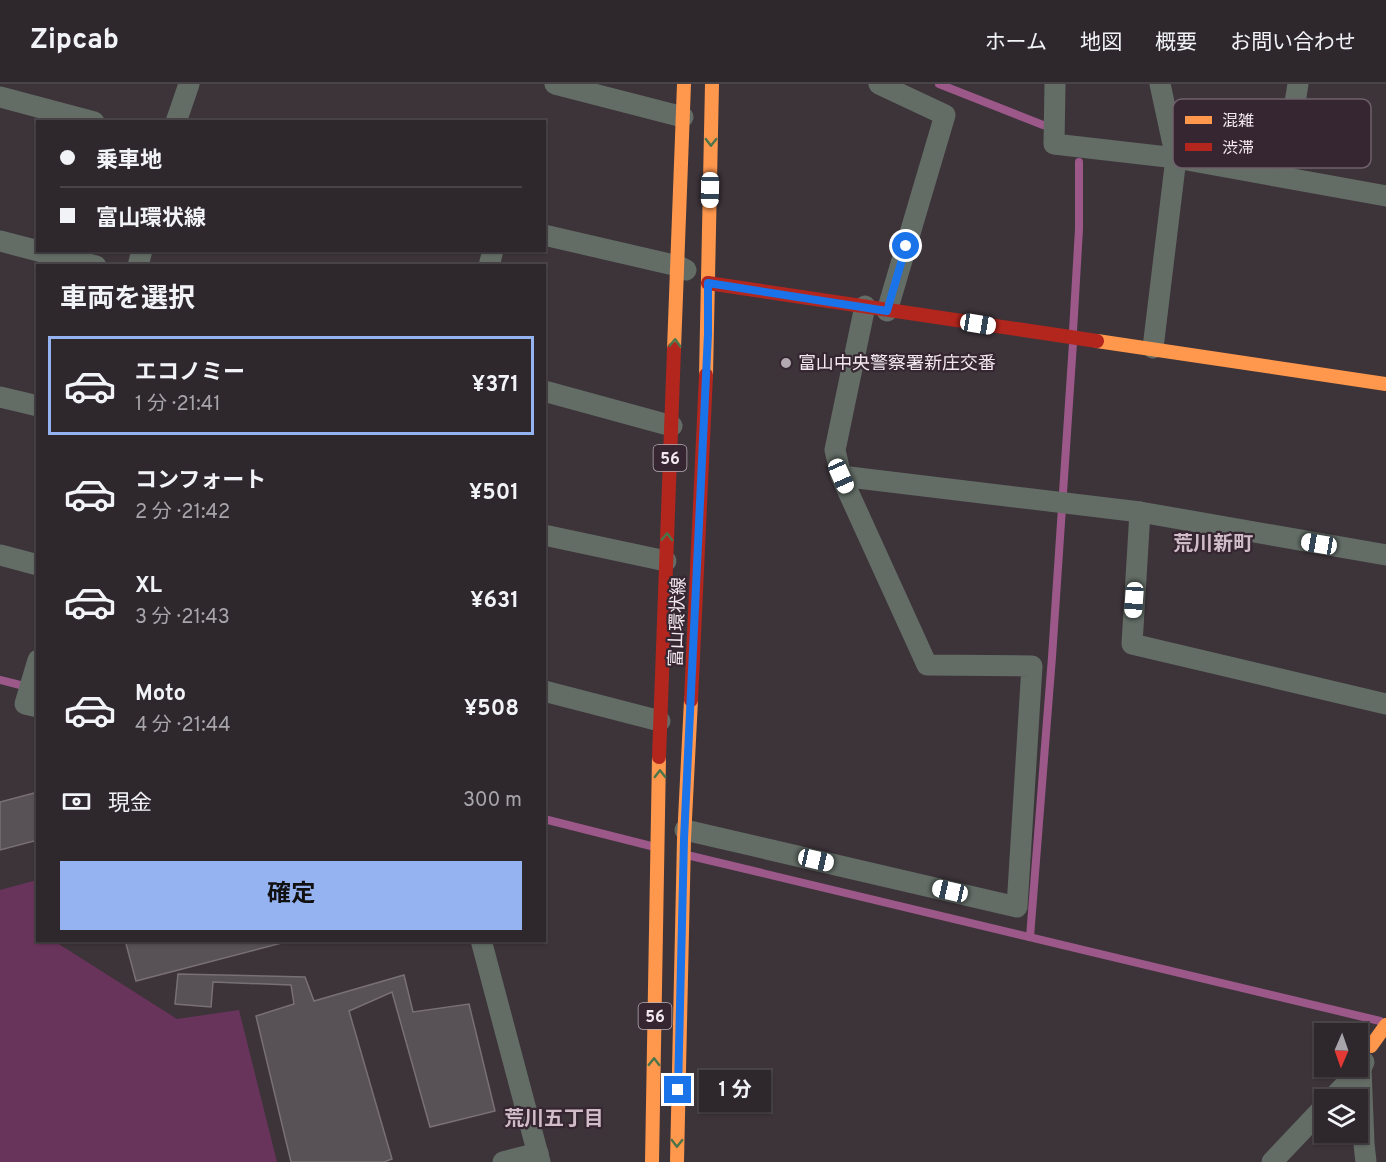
<!DOCTYPE html>
<html lang="ja">
<head>
<meta charset="utf-8">
<style>
	:root { --surface:#2e272c; --page:#3a3338; --text:#f1f3f6; --muted:#a7a5a9; --line:#494448; --accent:#95b2f1 }
	body { margin:0; font-family:Overpass,"Noto Sans JP",sans-serif; background:var(--page); color:var(--text); height:100vh; display:flex; flex-direction:column; font-size:22px; white-space:nowrap }
	* { box-sizing:border-box; margin:0 }
	p { font-size:20px; color:var(--muted) }
	.icon { flex:none; width:33px; height:33px; fill:none; stroke:currentColor; stroke-width:2; stroke-linecap:round; stroke-linejoin:round }
	.map { position:relative; flex:1; overflow:hidden }
	.panel { position:absolute; left:36px; top:180px; width:510px; height:678px; display:flex; flex-direction:column; background:var(--surface); border-radius:0px; box-shadow:0 2px 4px #0004,0 0 0 2px var(--line) }
	.panel>* { flex:none }
	.top-card { position:absolute; left:36px; top:36px; width:510px; height:132px; border-radius:0px; box-shadow:0 2px 4px #0004,0 0 0 2px var(--line); display:grid; align-content:center; height:132px; padding:0 24px; background:var(--surface) }
	.needle { width:39px; rotate:182deg }
	.tools { position:absolute; left:1314px; top:939px; display:grid; gap:12px }
	.tools a { display:grid; place-items:center; width:54px; height:54px; border-radius:0px; background:var(--surface); box-shadow:0 2px 4px #0004,0 0 0 2px var(--line); font-size:30px }
	.end { position:absolute; width:27px; height:27px; margin:-14px; border:8px solid #1a73e8; background:#fff; box-shadow:0 0 0 3px #fff }
	.from { border-radius:50% }
	.bubble { position:absolute; height:42px; border-radius:0px; background:var(--surface); box-shadow:0 2px 4px #0004,0 0 0 2px var(--line); font-size:20px; font-weight:700; line-height:42px; text-align:center }
	.car { position:absolute; width:18px; height:36px; margin:-18px -9px; border-radius:8px; box-shadow:0 0 4px 2px #0007; background:linear-gradient(#fff 24%,#345 0 40%,#fff 0 76%,#345 0 86%,#fff 0) }
	.top-card b { display:flex; align-items:center; gap:21px; height:57px; font-size:22px }
	.top-card b+b { border-top:2px solid var(--line) }
	.top-card i { width:15px; height:15px; background:var(--text) }
	ul { padding:0; list-style:none }
	li { display:flex; align-items:center; gap:18px; height:99px; margin:0 12px 9px; padding:0 12px; border:3px solid transparent; border-radius:0px }
	li div { flex:1 }
	li b { display:block; font-size:22px }
	li em { font-style:normal; font-weight:700 }
	li.selected { border-color:var(--accent) }
	li>.icon { width:54px; height:54px; stroke-width:1.5 }
	h2 { padding:0 24px; font-size:27px; line-height:72px }
	.pay { display:flex; align-items:center; gap:15px; height:66px; padding:0 24px; font-size:22px }
	.pay p { margin-inline-start:auto }
	.action { display:flex; gap:12px; margin-top:auto; padding:12px 24px }
	.action a { flex:1; height:69px; border-radius:0px; background:var(--accent); color:#111; font-size:24px; font-weight:700; line-height:69px; text-align:center }
	header { display:flex; align-items:center; gap:36px; box-sizing:border-box; height:84px; padding:0 30px; background:var(--surface); border-bottom:2px solid var(--line) }
	header strong { font-size:28px }
	nav { display:flex; gap:33px; margin-inline-start:auto; font-size:21px }
	.map>svg:first-child { display:block }
</style>
</head>
<body>
<header>
<strong>Zipcab</strong>
<nav><a>ホーム</a><a>地図</a><a>概要</a><a>お問い合わせ</a></nav>
</header>
<div class="map">
<svg width="1386" height="1078" viewBox="0 0 1386 1078">
	<rect width="100%" height="100%" fill="#3d343a"/>
	<path fill="#69345b" d="M37,796l1,60 16,1 123,78 62,-9 38,152h-277v-272z"/>
	<g fill="none" stroke-linecap="round" stroke-linejoin="round">
		<g stroke="#9d588a" stroke-width="8">
			<path d="M939,0l104,41"/>
			<path d="M1073,247l6,-102v-67"/>
			<path d="M0,596l28,7"/>
			<path d="M544,735l107,27"/>
			<path d="M691,772l689,165"/>
			<path d="M1030,853l22,-280 21,-314"/>
		</g>
	</g>
	<g fill="#585156" stroke="#787075" stroke-width="1.5">
		<path d="M38,708v48l-38,10v-48z"/>
		<path d="M125,856h168l-157,41z"/>
		<path d="M178,890l127,3 9,24 90,-26 9,37 56,-8 26,107 -65,16 -38,-135 -43,19 43,148 -8,3h-93l-35,-146 38,-12 -3,-19 -78,-3 -2,25 -36,-3z"/>
	</g>
	<g fill="none" stroke-linecap="round" stroke-linejoin="round">
		<g stroke="#636d66" stroke-width="21">
			<path d="M555,0l128,33"/>
			<path d="M879,0l66,31 -58,196"/>
			<path d="M1055,0l-1,60 122,14 210,38"/>
			<path d="M0,13l94,25"/>
			<path d="M176,38l13,-38"/>
			<path d="M1283,93l15,-93"/>
			<path d="M544,151l134,31 8,4"/>
			<path d="M0,157l96,25"/>
			<path d="M138,182l4,-16"/>
			<path d="M489,182l4,-16"/>
			<path d="M1153,264l23,-190 -16,-74"/>
			<path d="M544,307l128,35"/>
			<path d="M0,313l38,9"/>
			<path d="M841,392l299,36 246,43"/>
			<path d="M1140,428l-8,132 254,60"/>
			<path d="M544,451l122,26"/>
			<path d="M0,471l38,10"/>
			<path d="M38,576l-13,44 13,3"/>
			<path d="M544,607l116,30"/>
			<path d="M685,746l332,77 15,-241 -105,-1 -86,-189 -6,-26 30,-144"/>
			<path d="M481,856l59,222"/>
			<path d="M1361,984l3,76 2,18"/>
			<path d="M1331,1016l30,-32 3,-6"/>
			<path d="M503,1078l35,-9"/>
			<path d="M1272,1078l52,-55"/>
		</g>
		<g stroke="#ff974d" stroke-width="14">
			<path d="M1097,257l289,43"/>
			<path d="M674,265l10,-265"/>
			<path d="M706,291l6,-291"/>
			<path d="M1371,962l15,-21"/>
			<path d="M652,1078l7,-405"/>
			<path d="M677,1078l7,-323 7,-139"/>
		</g>
		<g stroke="#b3261e" stroke-width="14">
			<path d="M708,199l389,58"/>
			<path d="M691,616l15,-325"/>
			<path d="M659,673l15,-408"/>
		</g>
	</g>
	<defs><path id="oneway-chevron" d="M-2-3.5L2.5 0L-2 3.5" fill="none" stroke-width="1.6" stroke-linecap="round" stroke-linejoin="round" transform="scale(1.5)"/></defs>
	<g stroke="#4a754a">
		<use href="#oneway-chevron" transform="translate(711 58) rotate(91)"/>
		<use href="#oneway-chevron" transform="translate(675 259) rotate(-88)"/>
		<use href="#oneway-chevron" transform="translate(667 453) rotate(-88)"/>
		<use href="#oneway-chevron" transform="translate(660 690) rotate(-90)"/>
		<use href="#oneway-chevron" transform="translate(654 978) rotate(-89)"/>
		<use href="#oneway-chevron" transform="translate(677 1059) rotate(91)"/>
	</g>
	<g fill="none" stroke-linecap="round" stroke-linejoin="round">
		<path stroke="#1a73e8" stroke-width="8" d="M678,1006l6,-251 24,-505v-51l179,28 19,-65"/>
	</g>
	<circle fill="#b3a9b0" stroke="#362631" stroke-width="2" cx="786" cy="279" r="6"/>
	<g text-anchor="middle" stroke-width="4.5" stroke-linejoin="round" paint-order="stroke">
		<g fill="#362631" stroke="#baaeb6" stroke-width="1.5">
			<rect x="653.5" y="361" width="33" height="26" rx="4.5"/>
			<rect x="638.5" y="919" width="33" height="26" rx="4.5"/>
		</g>
		<g font-size="16" font-weight="bold" fill="#f3e8ef">
			<text x="670" y="380">56</text>
			<text x="655" y="938">56</text>
		</g>
		<g font-size="18" fill="#f3e8ef" stroke="#362631" text-anchor="start">
			<text x="798" y="285">富山中央警察署新庄交番</text>
		</g>
		<g font-size="18" fill="#f3e8ef" stroke="#362631">
			<text transform="translate(677 538) rotate(-88)" y="6">富山環状線</text>
		</g>
		<g font-size="20" font-weight="bold" fill="#d1bcca" stroke="#362631">
			<text x="1213" y="466">荒川新町</text>
			<text x="554" y="1041">荒川五丁目</text>
		</g>
	</g>
	<rect x="1173" y="15" width="198" height="69" rx="9" fill="#362631" stroke="#6f606a" stroke-width="1.5"/>
	<rect x="1185" y="32" width="27" height="8" fill="#ff974d"/>
	<rect x="1185" y="59" width="27" height="8" fill="#b3261e"/>
	<g font-size="16" fill="#f3e8ef">
		<text x="1222" y="42">混雑</text>
		<text x="1222" y="69">渋滞</text>
	</g>
</svg>
<div class="tools">
<a><svg class="needle" viewBox="-14 -14 28 28"><path d="M0-13l5 13h-10z" fill="#e53935"/><path d="M0 13l5-13h-10z" fill="#a7a5a9"/></svg></a>
<a><svg class="icon" aria-label="layers" viewBox="0 0 24 24"><path d="M12 4l9 5-9 5-9-5zM3 14l9 5 9-5"/></svg></a>
</div>
<i class="end from" style="left:906px;top:162px"></i>
<i class="end" style="left:678px;top:1006px"></i>
<div class="bubble" style="left:699px;top:986px;width:72px">1 分</div>
<i class="car" style="left:710px;top:106px;rotate:181deg"></i>
<i class="car" style="left:978px;top:240px;rotate:99deg"></i>
<i class="car" style="left:841px;top:392px;rotate:156deg"></i>
<i class="car" style="left:1319px;top:460px;rotate:280deg"></i>
<i class="car" style="left:1134px;top:516px;rotate:184deg"></i>
<i class="car" style="left:816px;top:776px;rotate:103deg"></i>
<i class="car" style="left:950px;top:807px;rotate:283deg"></i>
<div class="top-card">
<b><i class="from"></i>乗車地</b>
<b><i></i>富山環状線</b>
</div>
<section class="panel">
<h2>車両を選択</h2>
<ul>
<li class="selected"><svg class="icon" aria-label="car" viewBox="0 0 24 24"><path d="M5 17H2v-5l4-1 3-4h7l3 4 3 1v5h-3M9 17h6M6 11h13"/><circle cx="7" cy="17" r="2"/><circle cx="17" cy="17" r="2"/></svg><div><b>エコノミー</b><p>1 分 · 21:41</p></div><em>¥371</em></li>
<li><svg class="icon" aria-label="car" viewBox="0 0 24 24"><path d="M5 17H2v-5l4-1 3-4h7l3 4 3 1v5h-3M9 17h6M6 11h13"/><circle cx="7" cy="17" r="2"/><circle cx="17" cy="17" r="2"/></svg><div><b>コンフォート</b><p>2 分 · 21:42</p></div><em>¥501</em></li>
<li><svg class="icon" aria-label="car" viewBox="0 0 24 24"><path d="M5 17H2v-5l4-1 3-4h7l3 4 3 1v5h-3M9 17h6M6 11h13"/><circle cx="7" cy="17" r="2"/><circle cx="17" cy="17" r="2"/></svg><div><b>XL</b><p>3 分 · 21:43</p></div><em>¥631</em></li>
<li><svg class="icon" aria-label="car" viewBox="0 0 24 24"><path d="M5 17H2v-5l4-1 3-4h7l3 4 3 1v5h-3M9 17h6M6 11h13"/><circle cx="7" cy="17" r="2"/><circle cx="17" cy="17" r="2"/></svg><div><b>Moto</b><p>4 分 · 21:44</p></div><em>¥508</em></li>
</ul>
<div class="pay"><svg class="icon" aria-label="cash" viewBox="0 0 24 24"><path d="M3 7h18v10H3z"/><circle cx="12" cy="12" r="2"/></svg>現金<p>300 m</p></div>
<div class="action"><a>確定</a></div>
</section>
</div>
</body>
</html>
